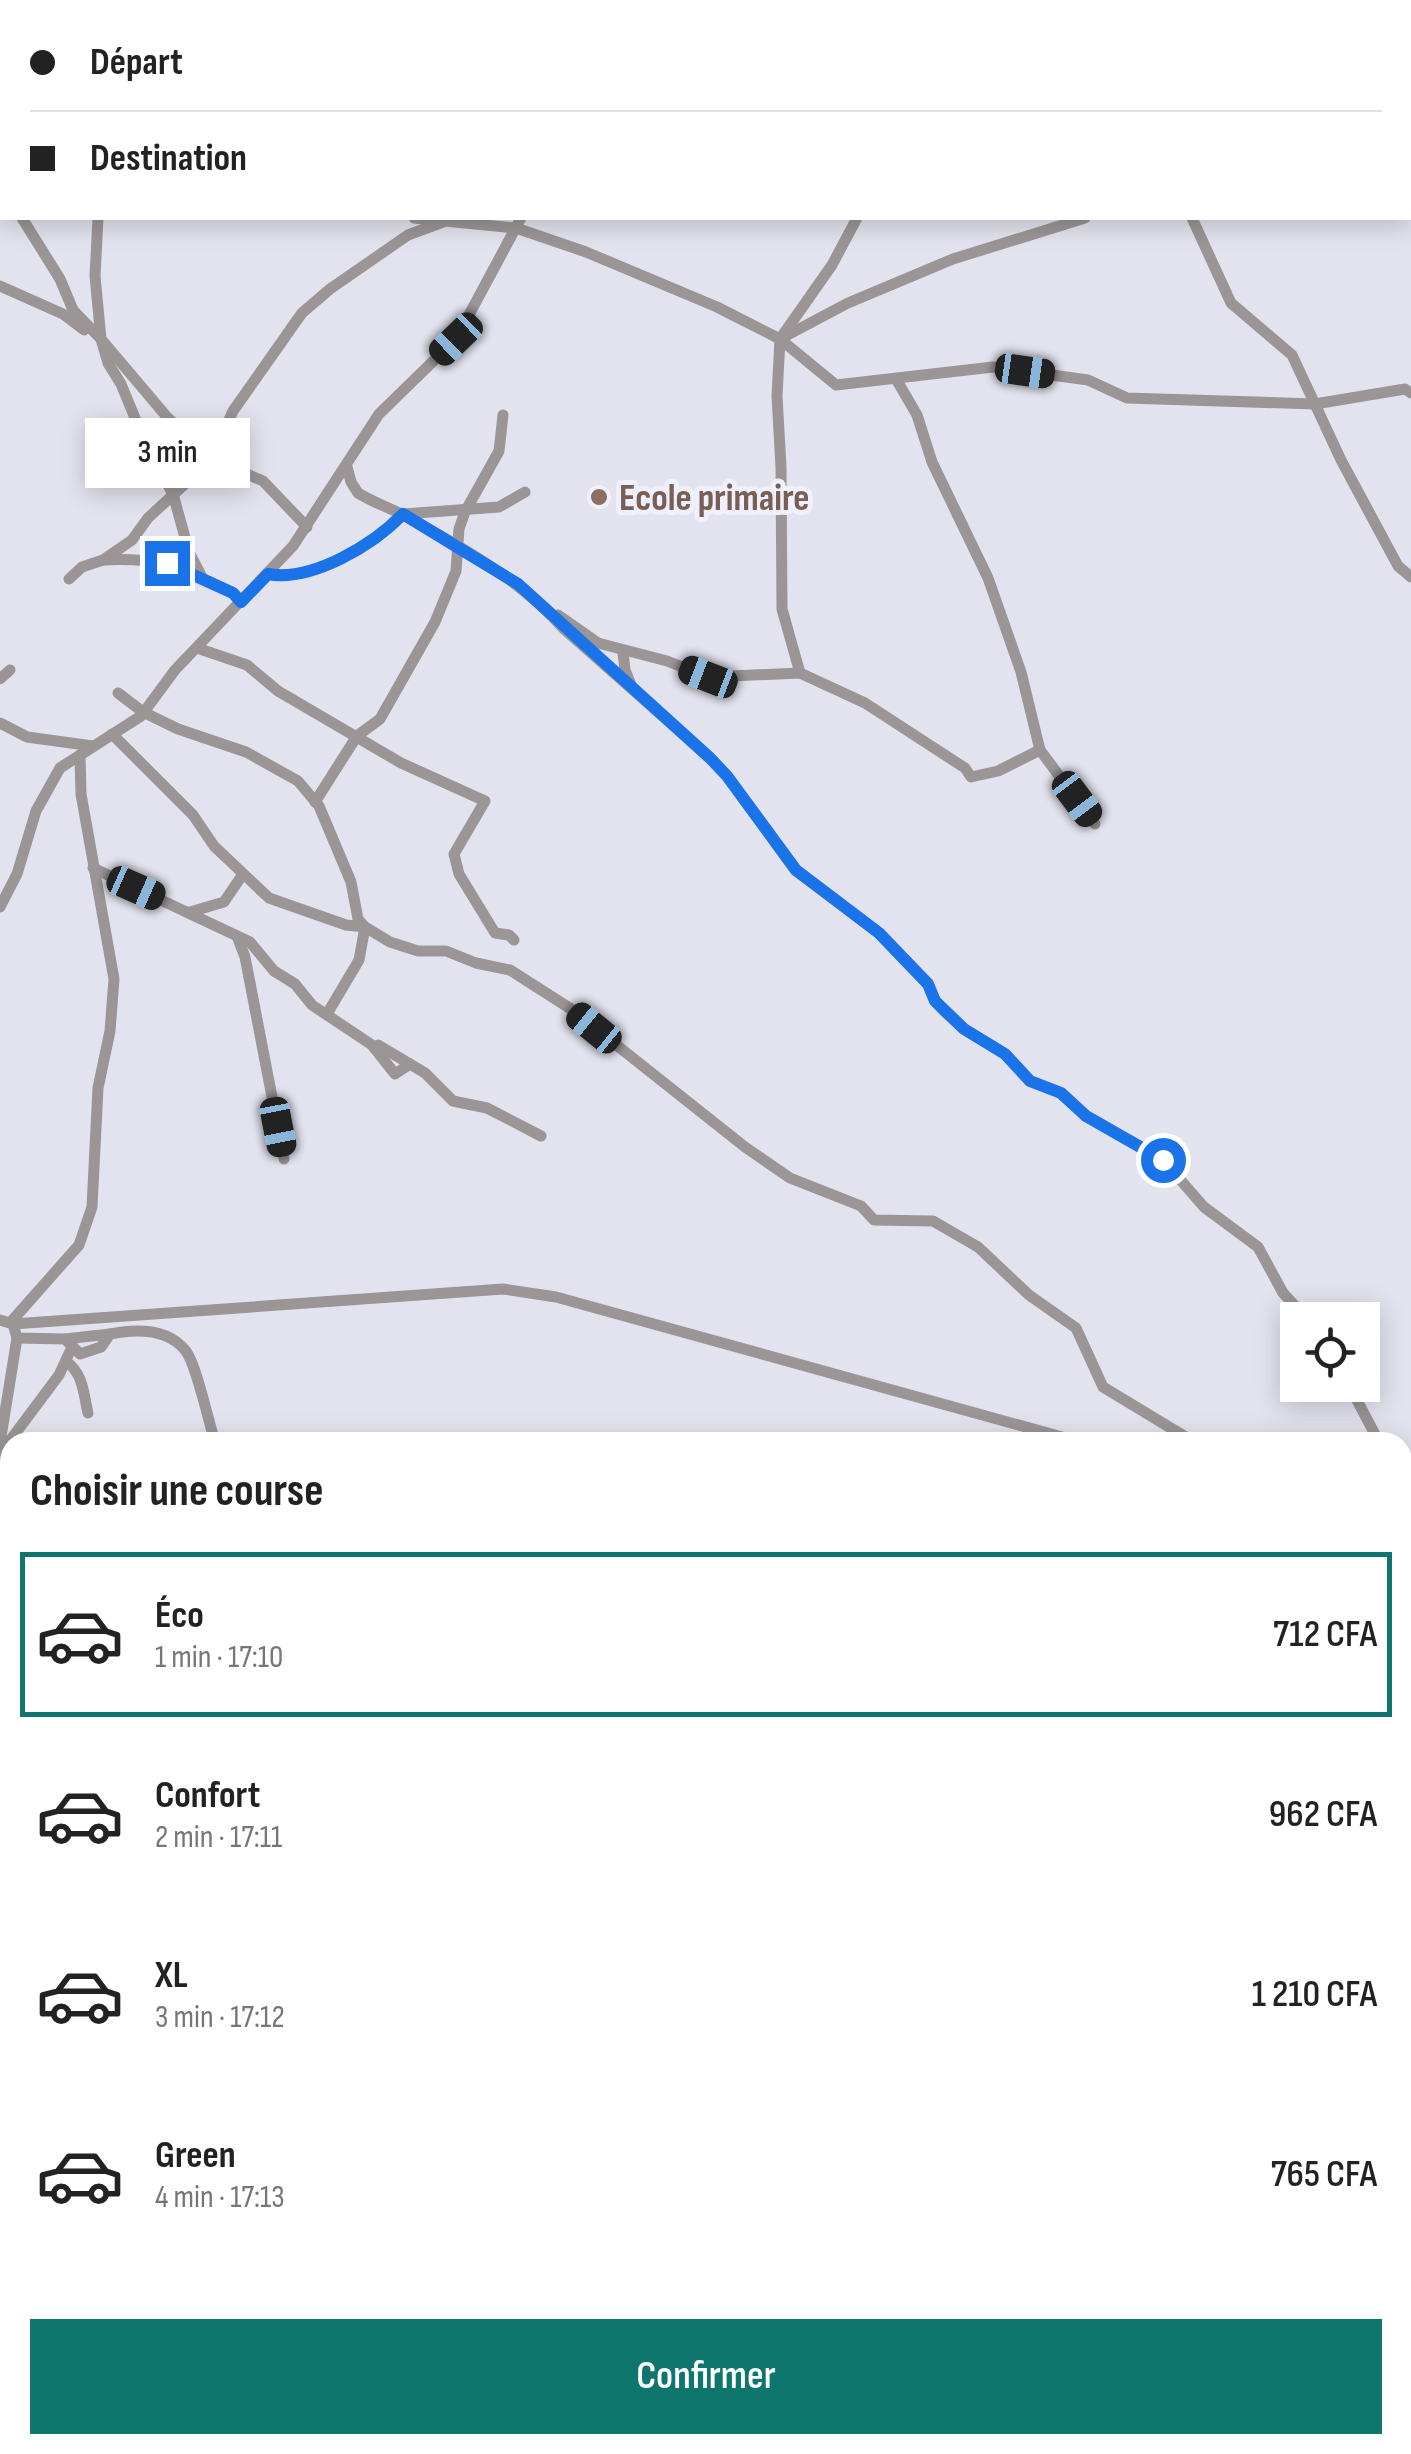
<!DOCTYPE html>
<html lang="fr">
<head>
<meta charset="utf-8">
<style>
	:root { --surface:#fff; --page:#f2f2f2; --text:#222; --muted:#767676; --line:#e0e0e0; --accent:#0f766e }
	body { margin:0; font-family:"Sofia Sans Condensed",sans-serif; background:var(--page); color:var(--text); height:100vh; display:flex; flex-direction:column; font-size:38px; white-space:nowrap }
	* { box-sizing:border-box; margin:0 }
	p { font-size:32px; color:var(--muted) }
	.icon { flex:none; width:55px; height:55px; fill:none; stroke:currentColor; stroke-width:2; stroke-linecap:round; stroke-linejoin:round }
	.map { position:relative; flex:1; overflow:hidden }
	.side { position:absolute; left:0px; top:1432px; width:1412px; height:1022px; display:flex; flex-direction:column; background:var(--surface); border-radius:30px 30px 0 0; box-shadow:0 5px 25px #0003 }
	.side>* { flex:none }
	.hud { position:absolute; left:0px; top:0px; width:1412px; height:220px; box-shadow:0 5px 25px #0003; display:grid; align-content:center; height:220px; padding:0 30px; background:var(--surface) }
	.controls { position:absolute; left:1280px; top:1302px; display:grid; gap:20px }
	.controls a { display:grid; place-items:center; width:100px; height:100px; border-radius:0px; background:var(--surface); box-shadow:0 5px 25px #0003; font-size:50px }
	.end { position:absolute; width:45px; height:45px; margin:-22px; border:12px solid #1a73e8; background:#fff; box-shadow:0 0 0 5px #fff }
	.from { border-radius:50% }
	.bubble { position:absolute; height:70px; border-radius:0px; background:var(--surface); box-shadow:0 5px 25px #0003; font-size:32px; font-weight:600; line-height:70px; text-align:center }
	.car { position:absolute; width:30px; height:60px; margin:-30px -15px; border-radius:12px; box-shadow:0 0 8px 2px #0007; background:linear-gradient(#222 24%,#8ab4d8 0 40%,#222 0 76%,#8ab4d8 0 86%,#222 0) }
	.hud b { display:flex; align-items:center; gap:35px; height:95px; font-size:38px }
	.hud b+b { border-top:2px solid var(--line) }
	.hud i { width:25px; height:25px; background:var(--text) }
	ul { padding:0; list-style:none }
	li { display:flex; align-items:center; gap:30px; height:165px; margin:0 20px 15px; padding:0 10px; border:5px solid transparent; border-radius:0px }
	li div { flex:1 }
	li b { display:block; font-size:38px }
	li em { font-style:normal; font-weight:600 }
	li.on { border-color:var(--accent) }
	li>.icon { width:90px; height:90px; stroke-width:1.5 }
	h2 { padding:0 30px; font-size:45px; line-height:120px }
	.cta { display:flex; gap:20px; margin-top:auto; padding:20px 30px }
	.cta a { flex:1; height:115px; border-radius:0px; background:var(--accent); color:#fff; font-size:40px; font-weight:600; line-height:115px; text-align:center }
	.map>svg:first-child { display:block }
</style>
</head>
<body>
<div class="map">
<svg width="1411" height="2454" viewBox="0 0 1411 2454">
	<rect width="100%" height="100%" fill="#e3e3ef"/>
	<g fill="none" stroke-linecap="round" stroke-linejoin="round">
		<path stroke="#5499af" stroke-width="2.5" d="M172,2454v-9"/>
		<g stroke="#9b9596" stroke-width="11">
			<path d="M6,0l2,2"/>
			<path d="M122,0l2,2"/>
			<path d="M1088,0l1,2"/>
			<path d="M187,2l7,-2"/>
			<path d="M645,2l2,-2"/>
			<path d="M1158,2l3,-2"/>
			<path d="M0,46l2,-1"/>
			<path d="M1410,93h1"/>
			<path d="M0,146l2,-2"/>
			<path d="M1410,158l1,1"/>
			<path d="M0,177l2,5"/>
			<path d="M22,218l38,61 13,31 28,29 7,24 13,21 28,68 24,42 16,58 14,27"/>
			<path d="M98,218l-3,58 6,63 66,78 45,42 51,22 44,46"/>
			<path d="M414,218l102,10 70,24 131,55 63,32 68,-36 105,-44 132,-41"/>
			<path d="M1192,218l39,85 61,52 49,105 57,106 13,11"/>
			<path d="M0,286l63,28 21,16"/>
			<path d="M780,339l56,46 157,-18 95,13 39,18 188,6 90,-15 6,4"/>
			<path d="M896,379l21,36 15,47 56,116 33,94 19,78 55,74"/>
			<path d="M347,467l4,15 7,11c16,10 33,15 49,24 57,31 115,64 158,113l145,128 17,18 68,94 84,63 49,51 7,17 10,11 19,17 41,25 25,27 31,12 25,23 77,44 41,47 54,40 25,46 25,27"/>
			<path d="M103,560c60,-3 77,8 130,33l8,9"/>
			<path d="M268,574c44,8 106,-29 135,-60l96,-7 26,-15"/>
			<path d="M69,579l13,-12 21,-7 29,-20 16,-22 64,-59 21,-48 69,-98 28,-24 78,-54 35,-13"/>
			<path d="M558,615l40,28 69,18 41,16 92,-4 65,30 100,65 6,9 27,-6 42,-21"/>
			<path d="M197,648l50,17 31,26 123,72 84,38 -31,53 5,20 36,59 14,2 5,5"/>
			<path d="M623,653l2,17 7,17"/>
			<path d="M800,673l-18,-64 -1,-142 -4,-71 3,-57 52,-74 25,-47"/>
			<path d="M0,679l10,-9"/>
			<path d="M118,693l25,19 35,17 68,23 52,29 21,25 32,76 7,37 7,8 25,15 28,9h28l30,12 34,7 61,39 174,138 45,31 71,28 13,14 59,1 45,26 51,48 47,33 27,59 91,55"/>
			<path d="M0,723l27,14 66,9"/>
			<path d="M112,734l81,81 21,31 55,52 77,27 19,2 -6,33 -32,54"/>
			<path d="M315,802l42,-66 23,-17 55,-97 21,-51 3,-42 6,-17 34,-61 4,-36"/>
			<path d="M93,868l157,74 24,29 21,13 17,21 60,40 23,29 15,-10"/>
			<path d="M0,907l17,-33 19,-63 24,-43 81,-52 34,-46 118,-124 86,-132 77,-75 65,-121"/>
			<path d="M190,912l34,-10 19,-28"/>
			<path d="M237,936l8,21 39,202"/>
			<path d="M378,1045l47,28 28,28 34,7 54,28"/>
			<path d="M0,1320l13,4 490,-35 53,8 524,145"/>
			<path d="M10,1323l69,-78 13,-38 6,-119 12,-57 4,-52 -33,-185 -1,-39"/>
			<path d="M13,1324l4,14 48,1 15,15 21,-7 9,-13c25,-5 57,-6 75,16 11,12 24,74 30,92"/>
			<path d="M65,1339l45,-5"/>
			<path d="M66,1361c18,14 17,31 22,52"/>
			<path d="M1349,1385l30,57"/>
			<path d="M0,1443l17,-105"/>
			<path d="M0,1454l59,-79 13,-28"/>
			<path d="M1402,1468l9,8"/>
			<path d="M1402,1586l9,6"/>
			<path d="M0,1888l10,1"/>
			<path d="M1402,1934l9,-18"/>
			<path d="M0,1961l10,17"/>
			<path d="M1402,1970l9,-3"/>
			<path d="M0,2224l10,2"/>
			<path d="M0,2352l10,-3"/>
			<path d="M642,2445l4,4 8,-4"/>
			<path d="M1172,2454l5,-9"/>
		</g>
	</g>
	<g fill="none" stroke-linecap="round" stroke-linejoin="round">
		<path stroke="#1a73e8" stroke-width="12" d="M167,563l66,30 8,9 27,-28c44,8 105,-29 135,-60l115,70 192,174 17,18 69,94 83,63 49,51 7,17 29,28 41,25 25,27 31,12 25,23 77,44"/>
	</g>
	<circle fill="#8d6e63" stroke="#f0f0fc" stroke-width="4" cx="599" cy="497" r="10"/>
	<g text-anchor="middle" stroke-width="10" stroke-linejoin="round" paint-order="stroke">
		<g font-size="38" font-weight="bold" fill="#785e54" stroke="#f0f0fc" text-anchor="start">
			<text x="619" y="510">Ecole primaire</text>
		</g>
	</g>
</svg>
<div class="controls">
<a><svg class="icon" aria-label="locate" viewBox="0 0 24 24"><circle cx="12" cy="12" r="6"/><path d="M12 2v4M12 18v4M2 12h4M18 12h4"/></svg></a>
</div>
<i class="end from" style="left:1163px;top:1160px"></i>
<i class="end" style="left:167px;top:563px"></i>
<div class="bubble" style="left:85px;top:418px;width:165px">3 min</div>
<i class="car" style="left:456px;top:339px;rotate:226deg"></i>
<i class="car" style="left:1025px;top:371px;rotate:98deg"></i>
<i class="car" style="left:708px;top:677px;rotate:291deg"></i>
<i class="car" style="left:1077px;top:799px;rotate:143deg"></i>
<i class="car" style="left:136px;top:888px;rotate:114deg"></i>
<i class="car" style="left:594px;top:1028px;rotate:309deg"></i>
<i class="car" style="left:278px;top:1127px;rotate:169deg"></i>
<div class="hud">
<b><i class="from"></i>Départ</b>
<b><i></i>Destination</b>
</div>
<section class="side">
<h2>Choisir une course</h2>
<ul>
<li class="on"><svg class="icon" aria-label="car" viewBox="0 0 24 24"><path d="M5 17H2v-5l4-1 3-4h7l3 4 3 1v5h-3M9 17h6M6 11h13"/><circle cx="7" cy="17" r="2"/><circle cx="17" cy="17" r="2"/></svg><div><b>Éco</b><p>1 min · 17:10</p></div><em>712 CFA</em></li>
<li><svg class="icon" aria-label="car" viewBox="0 0 24 24"><path d="M5 17H2v-5l4-1 3-4h7l3 4 3 1v5h-3M9 17h6M6 11h13"/><circle cx="7" cy="17" r="2"/><circle cx="17" cy="17" r="2"/></svg><div><b>Confort</b><p>2 min · 17:11</p></div><em>962 CFA</em></li>
<li><svg class="icon" aria-label="car" viewBox="0 0 24 24"><path d="M5 17H2v-5l4-1 3-4h7l3 4 3 1v5h-3M9 17h6M6 11h13"/><circle cx="7" cy="17" r="2"/><circle cx="17" cy="17" r="2"/></svg><div><b>XL</b><p>3 min · 17:12</p></div><em>1 210 CFA</em></li>
<li><svg class="icon" aria-label="car" viewBox="0 0 24 24"><path d="M5 17H2v-5l4-1 3-4h7l3 4 3 1v5h-3M9 17h6M6 11h13"/><circle cx="7" cy="17" r="2"/><circle cx="17" cy="17" r="2"/></svg><div><b>Green</b><p>4 min · 17:13</p></div><em>765 CFA</em></li>
</ul>
<div class="cta"><a>Confirmer</a></div>
</section>
</div>
</body>
</html>
